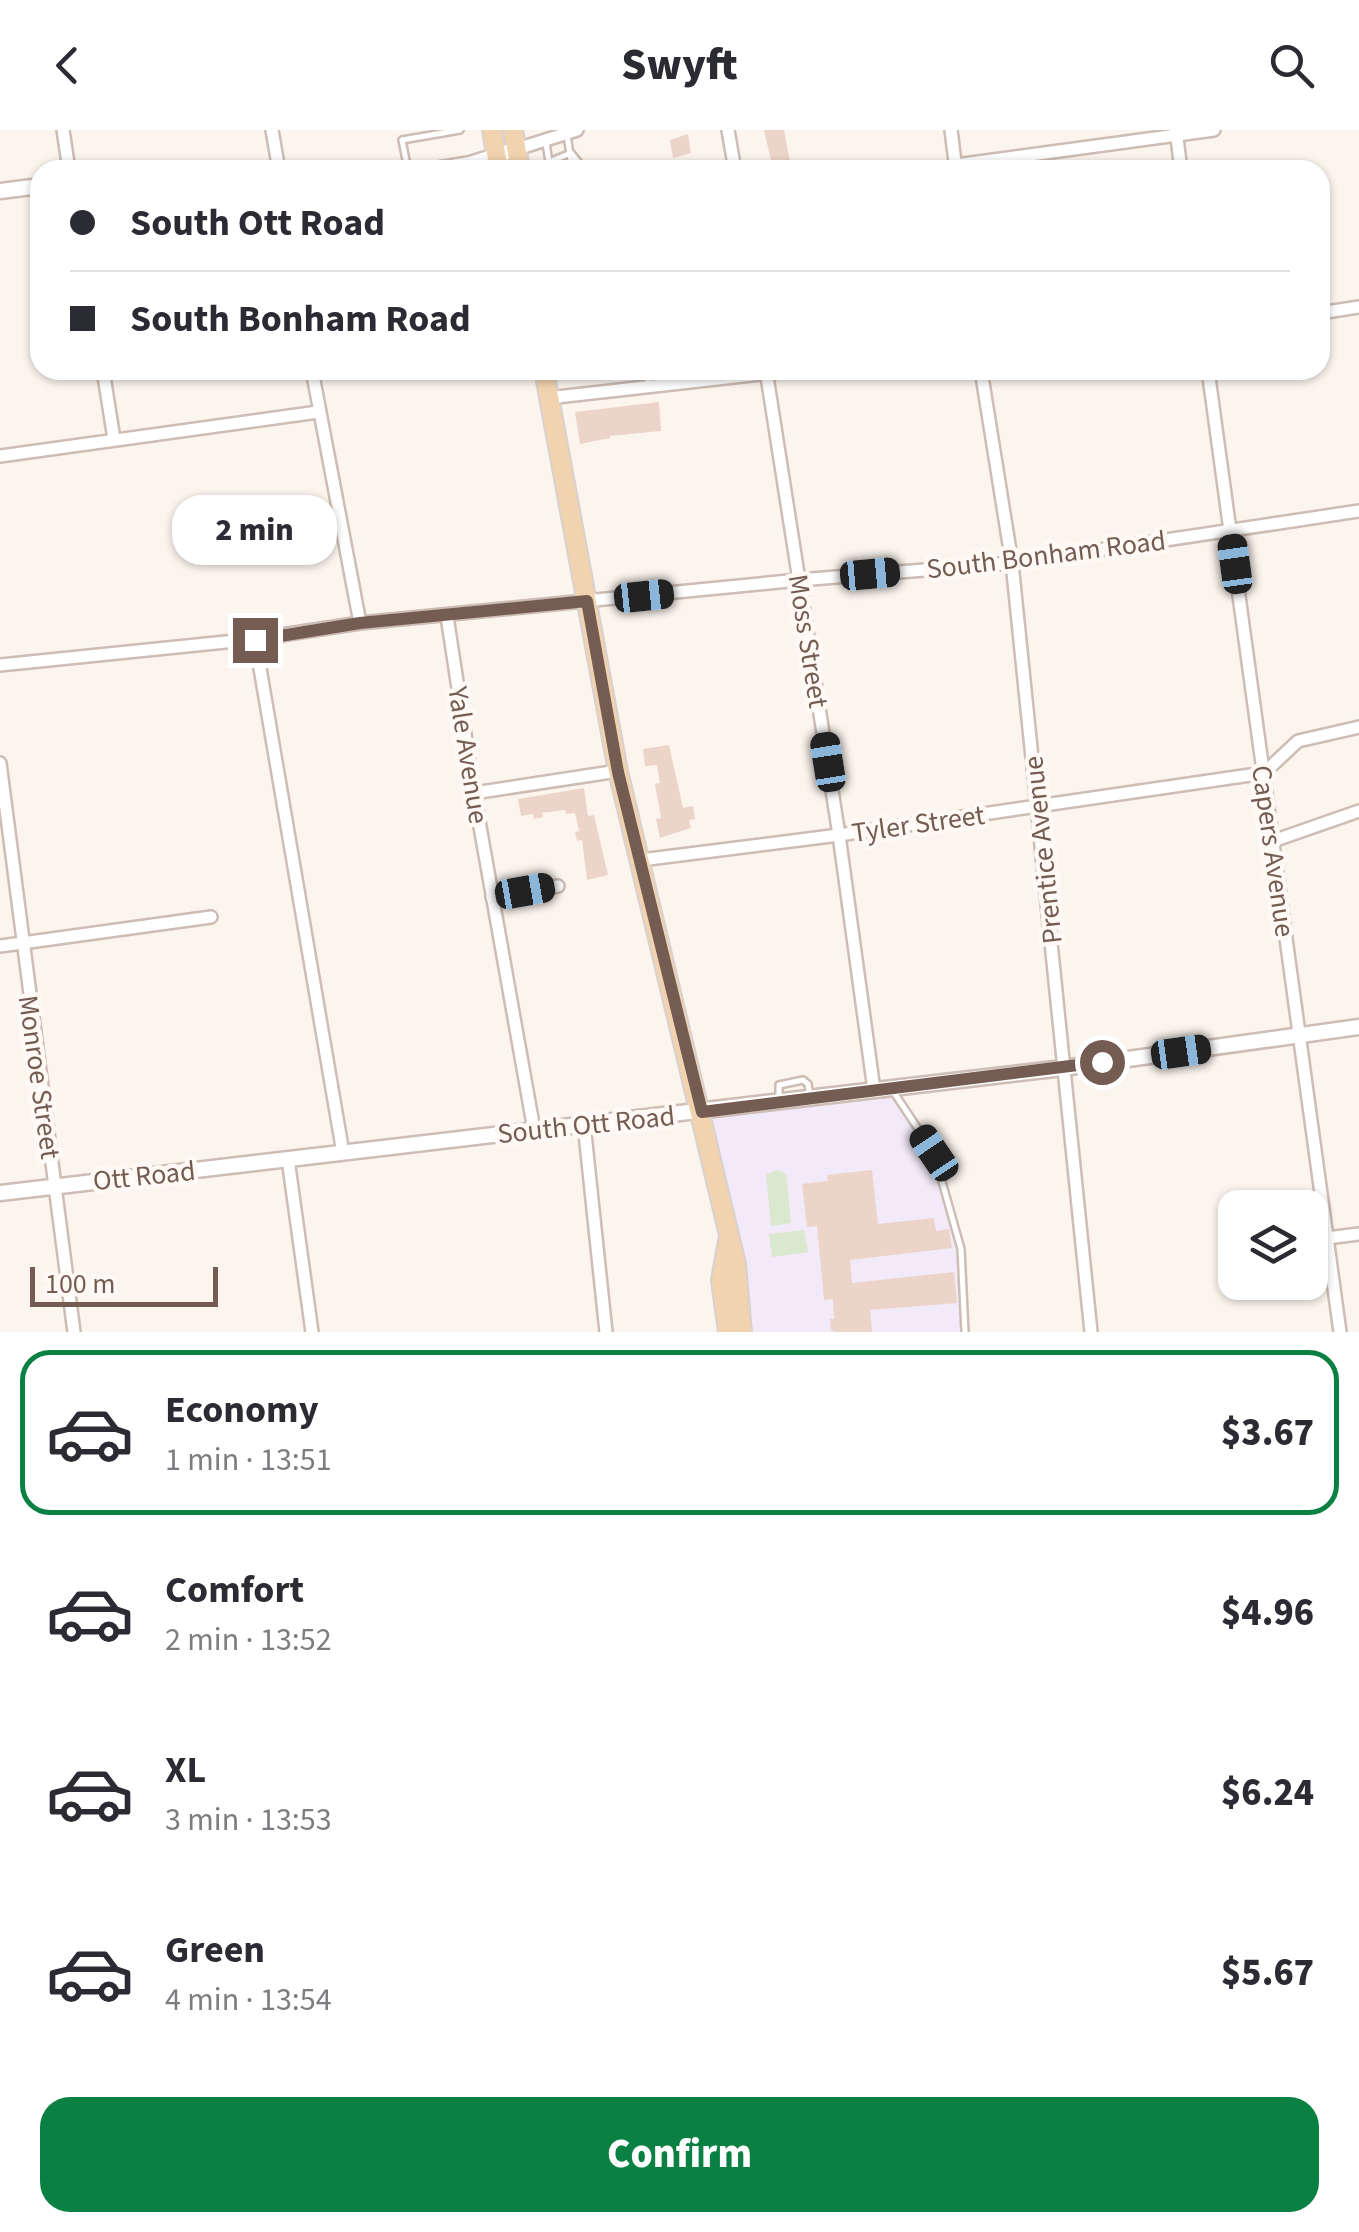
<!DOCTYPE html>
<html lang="en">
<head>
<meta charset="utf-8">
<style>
	:root { --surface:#fff; --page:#f2f2f3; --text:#2b2b33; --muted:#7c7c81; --line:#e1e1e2; --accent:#0b8043 }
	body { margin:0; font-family:"Source Sans 3",sans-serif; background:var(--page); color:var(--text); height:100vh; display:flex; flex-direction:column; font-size:38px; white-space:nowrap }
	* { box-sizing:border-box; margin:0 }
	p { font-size:32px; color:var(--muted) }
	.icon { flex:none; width:55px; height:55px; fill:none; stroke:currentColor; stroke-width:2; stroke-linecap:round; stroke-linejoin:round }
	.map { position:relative; height:1202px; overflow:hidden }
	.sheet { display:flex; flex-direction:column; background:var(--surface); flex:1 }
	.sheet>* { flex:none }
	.top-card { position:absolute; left:30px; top:30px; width:1300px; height:220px; border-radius:30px; box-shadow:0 2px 8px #0004; display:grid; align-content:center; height:220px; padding:0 40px; background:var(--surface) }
	.fabs { position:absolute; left:1218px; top:1060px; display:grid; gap:20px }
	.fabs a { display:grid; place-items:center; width:110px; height:110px; border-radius:20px; background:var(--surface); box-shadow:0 2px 8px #0004; font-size:50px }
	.scale { position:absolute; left:30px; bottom:25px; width:188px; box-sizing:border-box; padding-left:10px; border:5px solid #745c52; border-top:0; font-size:28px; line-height:35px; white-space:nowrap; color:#745c52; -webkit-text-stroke:8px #fef9f4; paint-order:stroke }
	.end { position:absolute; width:45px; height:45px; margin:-22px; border:12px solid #745c52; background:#fff; box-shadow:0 0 0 5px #fff }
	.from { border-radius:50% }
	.bubble { position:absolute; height:70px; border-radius:30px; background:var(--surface); box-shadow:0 2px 8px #0004; font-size:32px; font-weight:800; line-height:70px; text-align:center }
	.car { position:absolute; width:30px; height:60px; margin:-30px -15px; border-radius:12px; box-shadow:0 0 8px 2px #0007; background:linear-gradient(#222 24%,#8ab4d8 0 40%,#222 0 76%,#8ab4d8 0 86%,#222 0) }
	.top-card b { display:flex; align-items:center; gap:35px; height:95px; font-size:38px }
	.top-card b+b { border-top:2px solid var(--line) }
	.top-card i { width:25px; height:25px; background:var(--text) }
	ul { padding:18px 0 0; list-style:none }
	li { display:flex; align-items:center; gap:30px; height:165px; margin:0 20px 15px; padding:0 20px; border:5px solid transparent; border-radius:30px }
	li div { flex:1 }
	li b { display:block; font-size:38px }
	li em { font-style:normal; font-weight:800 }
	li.selected { border-color:var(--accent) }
	li>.icon { width:90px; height:90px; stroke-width:1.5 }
	.button { display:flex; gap:20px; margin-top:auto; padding:20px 40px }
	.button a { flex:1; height:115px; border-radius:30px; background:var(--accent); color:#fff; font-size:40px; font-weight:800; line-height:115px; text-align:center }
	header { display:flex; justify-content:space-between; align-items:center; height:130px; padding:0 40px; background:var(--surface); font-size:45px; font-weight:800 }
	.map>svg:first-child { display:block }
</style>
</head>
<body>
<header><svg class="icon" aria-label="back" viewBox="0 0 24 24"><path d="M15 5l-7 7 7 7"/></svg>Swyft<svg class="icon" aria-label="search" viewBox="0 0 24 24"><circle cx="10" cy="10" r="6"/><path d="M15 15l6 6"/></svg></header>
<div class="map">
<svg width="1359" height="1202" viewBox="0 0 1359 1202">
	<rect width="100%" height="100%" fill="#fbf5ee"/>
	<path fill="#f2eaf8" d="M891,958l43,65 27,96 4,83h-223l-40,-220z"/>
	<g fill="#dae8cd">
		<path d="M777,1040l9,4 5,49 -20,3 -5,-51z"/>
		<path d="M804,1100l4,22 -36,5 -3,-23z"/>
	</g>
	<g fill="#edd4c8">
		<path d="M764,0h20l6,32 -18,3z"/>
		<path d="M688,4l3,19 -18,5 -3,-18z"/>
		<path d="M659,272l2,29 -51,5v2l-30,6 -5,-32z"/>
		<path d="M669,615l14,63 10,-2 2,13 -6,1 2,8 -31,10 -4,-19 5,-1 -6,-34 5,-1 -3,-18 -12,1 -2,-17z"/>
		<path d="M584,658l4,28 6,-1 14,60 -21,5 -5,-40 -5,1 -2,-9 4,-1 -4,-18 -9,1 -1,-4 -23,3 1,4 -9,2 -1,-5 -12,2 -3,-17z"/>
		<path d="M872,1040l6,54 56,-6 2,13 13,-2 3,19 -102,12 2,23 102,-11 3,31 -87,7 2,22h-36l-5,-2 -1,-11h4l-1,-20 -9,1 -7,-74 -10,1 -5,-43 26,-3 -1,-6z"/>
	</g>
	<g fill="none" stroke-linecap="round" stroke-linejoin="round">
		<g stroke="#cdbdb4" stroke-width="10">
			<g id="service">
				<path d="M567,5l5,32"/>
				<path d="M546,13l3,19 22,-9"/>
				<path d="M571,23l14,17"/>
				<path d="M408,40l-6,-30 58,-10"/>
				<path d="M647,240l2,16"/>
				<path d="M893,961l41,62 27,96 4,83"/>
				<path d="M779,969v-14l24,-5 5,4 2,13"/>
			</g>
		</g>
		<g stroke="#cdbdb4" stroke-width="16">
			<g id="minor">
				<path d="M63,0l6,40"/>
				<path d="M272,0l7,40"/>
				<path d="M728,0l7,40"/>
				<path d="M951,0l5,40"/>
				<path d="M1176,0l5,40"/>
				<path d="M517,19l60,-19"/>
				<path d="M956,35l258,-35"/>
				<path d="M1320,183l39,-6"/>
				<path d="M103,240l11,69"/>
				<path d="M312,240l48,253"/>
				<path d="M766,240l73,465 35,255"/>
				<path d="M981,240l31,193 79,769"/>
				<path d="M1208,240l132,962"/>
				<path d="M548,268l248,-28"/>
				<path d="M0,326l318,-44"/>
				<path d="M447,486l27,177 60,337"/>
				<path d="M255,509l88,514"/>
				<path d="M0,535l255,-26 105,-16 439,-43 213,-17 347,-52"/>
				<path d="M0,633l74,569"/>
				<path d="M474,663l144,-22"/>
				<path d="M1273,711l86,-30"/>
				<path d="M641,730l198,-25 425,-62 34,-32 61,-14"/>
				<path d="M492,767l66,-11"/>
				<path d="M0,816l211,-29"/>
				<path d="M584,994l22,208"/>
				<path d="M288,1029l24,173"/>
				<path d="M1327,1108l32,-4"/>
			</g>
		</g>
		<g stroke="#cdbdb4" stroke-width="19">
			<g id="tertiary">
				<path d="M434,40l36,-6 47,-15"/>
				<path d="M0,61l40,-5"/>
				<path d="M0,1063l1063,-125 296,-41"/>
			</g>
		</g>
		<g stroke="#d8d1cf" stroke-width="22">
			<g id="primary">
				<path d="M492,0l7,40"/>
				<path d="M513,0l7,40"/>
				<path d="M544,240l74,401 118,493 6,68"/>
				<path d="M728,1202l-7,-52 7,-39"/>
			</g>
		</g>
		<use href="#service" stroke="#fff" stroke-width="5"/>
		<use href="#minor" stroke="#fff" stroke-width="11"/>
		<use href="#tertiary" stroke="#fff" stroke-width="14"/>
		<use href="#primary" stroke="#f1d3af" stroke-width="18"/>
	</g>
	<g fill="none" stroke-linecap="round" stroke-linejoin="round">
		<path stroke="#745c52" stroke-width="12" d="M255,510l105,-17 227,-22 31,171 84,340 400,-50"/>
	</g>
	<g text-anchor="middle" stroke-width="9" stroke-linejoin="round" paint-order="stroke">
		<g font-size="28" fill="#745c52" stroke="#fef9f4">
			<text transform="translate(1046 424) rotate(-7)" y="10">South Bonham Road</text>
			<text transform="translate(809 511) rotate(81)" y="10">Moss Street</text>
			<text transform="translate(469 625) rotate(81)" y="10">Yale Avenue</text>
			<text transform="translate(918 693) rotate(-8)" y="10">Tyler Street</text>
			<text transform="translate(1042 720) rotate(-96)" y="10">Prentice Avenue</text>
			<text transform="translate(1274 721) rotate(82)" y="10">Capers Avenue</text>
			<text transform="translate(40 947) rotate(82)" y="10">Monroe Street</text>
			<text transform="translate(586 994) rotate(-6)" y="10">South Ott Road</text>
			<text transform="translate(144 1045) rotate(-6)" y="10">Ott Road</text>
		</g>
	</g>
</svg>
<div class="fabs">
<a><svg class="icon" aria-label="layers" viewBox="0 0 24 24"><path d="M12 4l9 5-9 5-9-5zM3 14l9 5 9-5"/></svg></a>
</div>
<div class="scale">100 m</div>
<i class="end from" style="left:1102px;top:932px"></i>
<i class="end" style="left:255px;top:510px"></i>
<div class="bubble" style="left:172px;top:365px;width:165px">2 min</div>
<i class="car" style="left:1235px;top:434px;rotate:352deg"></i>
<i class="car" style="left:870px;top:444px;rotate:85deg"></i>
<i class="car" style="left:644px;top:466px;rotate:84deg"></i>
<i class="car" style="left:828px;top:632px;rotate:351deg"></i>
<i class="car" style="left:525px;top:761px;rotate:80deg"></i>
<i class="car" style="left:1181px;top:922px;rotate:82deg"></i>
<i class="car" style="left:934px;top:1023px;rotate:326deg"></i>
<div class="top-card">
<b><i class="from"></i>South Ott Road</b>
<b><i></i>South Bonham Road</b>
</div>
</div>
<section class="sheet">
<ul>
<li class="selected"><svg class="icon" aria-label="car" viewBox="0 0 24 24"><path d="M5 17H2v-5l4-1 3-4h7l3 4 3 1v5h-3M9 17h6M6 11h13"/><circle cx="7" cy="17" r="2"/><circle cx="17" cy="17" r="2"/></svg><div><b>Economy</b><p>1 min · 13:51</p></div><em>$3.67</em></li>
<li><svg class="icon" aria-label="car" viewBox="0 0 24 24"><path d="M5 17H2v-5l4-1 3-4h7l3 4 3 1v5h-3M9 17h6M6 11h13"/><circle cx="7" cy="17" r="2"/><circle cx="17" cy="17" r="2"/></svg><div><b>Comfort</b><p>2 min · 13:52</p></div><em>$4.96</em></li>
<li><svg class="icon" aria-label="car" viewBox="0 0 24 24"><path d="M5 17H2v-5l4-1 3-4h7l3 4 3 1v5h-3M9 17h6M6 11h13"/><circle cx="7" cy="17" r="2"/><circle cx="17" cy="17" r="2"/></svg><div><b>XL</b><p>3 min · 13:53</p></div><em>$6.24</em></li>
<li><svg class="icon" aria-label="car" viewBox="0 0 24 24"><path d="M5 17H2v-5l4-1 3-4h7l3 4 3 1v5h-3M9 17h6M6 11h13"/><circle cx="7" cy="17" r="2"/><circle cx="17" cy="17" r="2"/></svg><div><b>Green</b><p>4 min · 13:54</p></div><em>$5.67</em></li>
</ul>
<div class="button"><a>Confirm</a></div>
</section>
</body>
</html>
